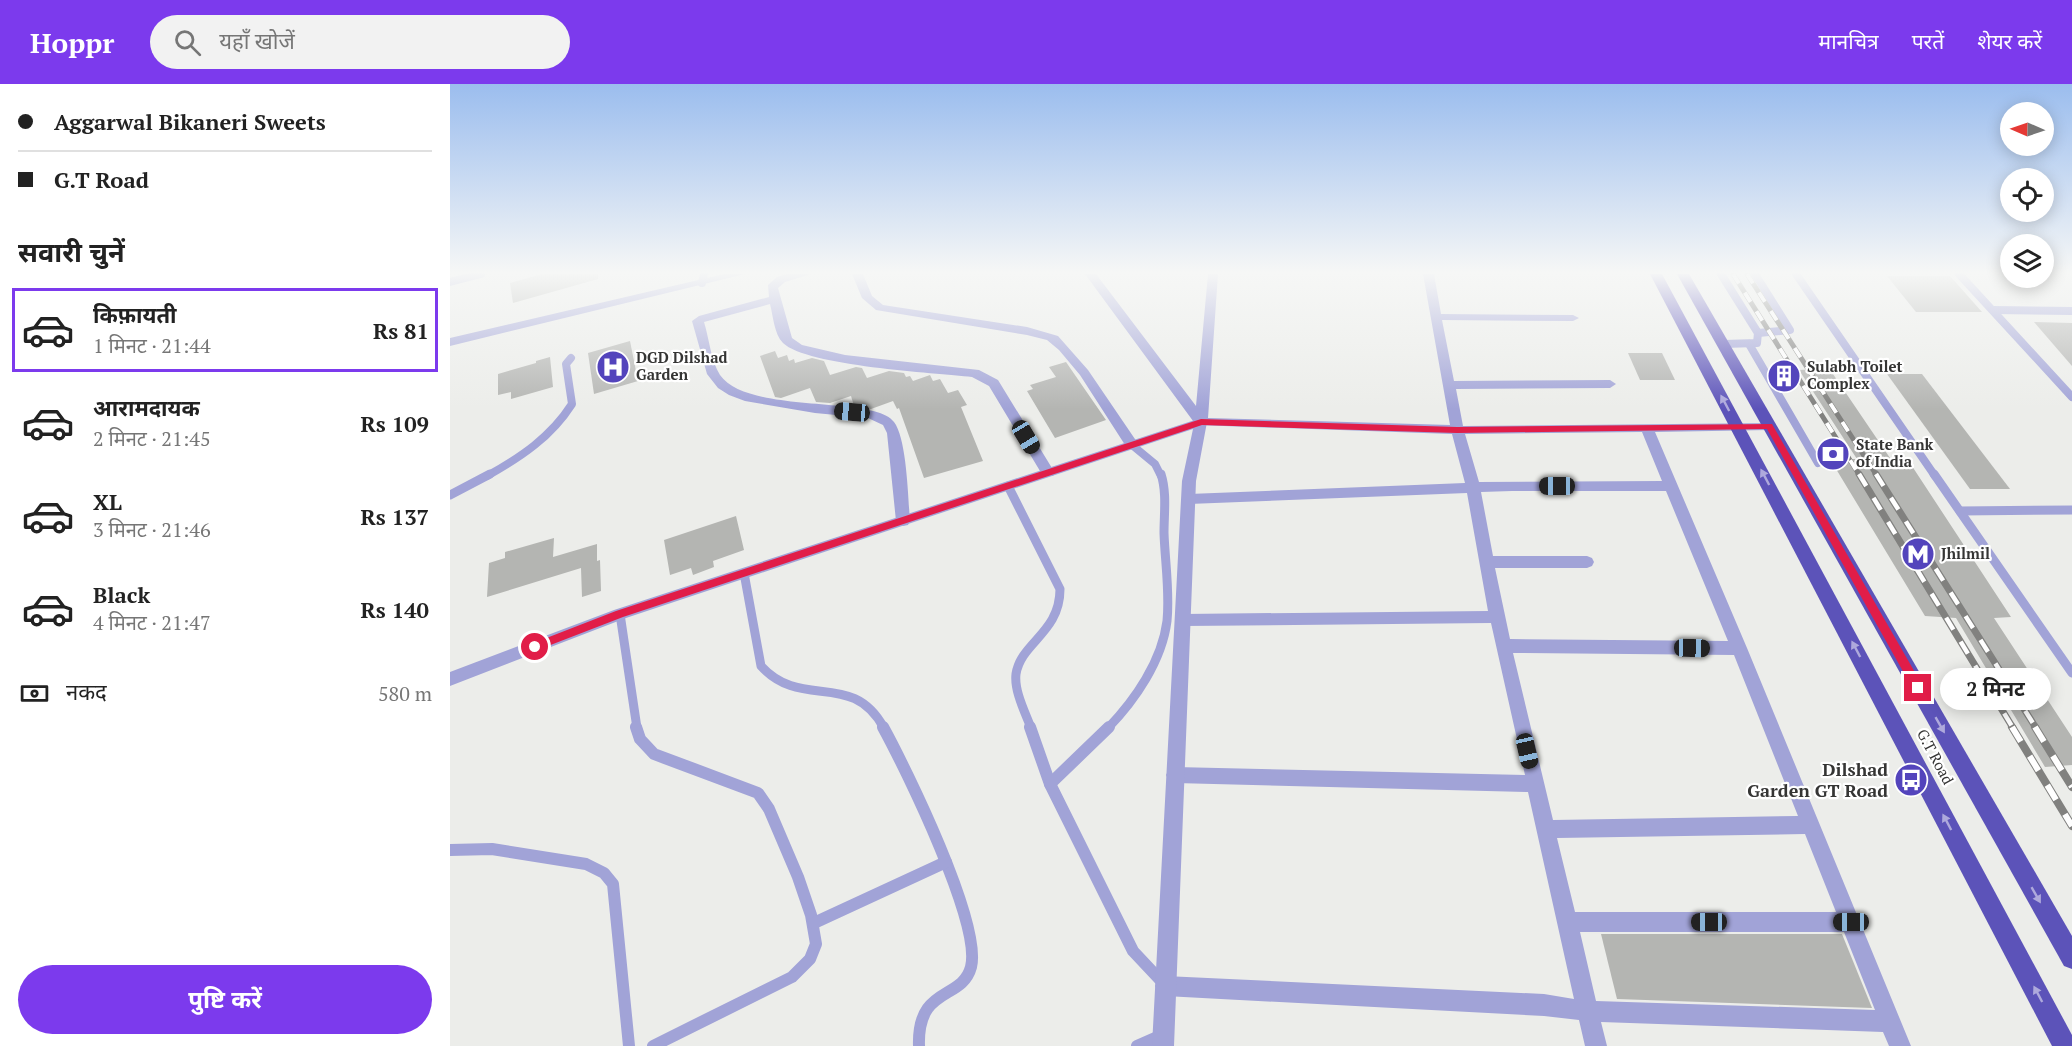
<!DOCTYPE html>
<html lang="hi">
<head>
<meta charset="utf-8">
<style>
	:root { --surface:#fff; --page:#f2f2f2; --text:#222; --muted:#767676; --line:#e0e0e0; --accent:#7c3aed }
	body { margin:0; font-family:"PT Serif","Noto Sans Devanagari",serif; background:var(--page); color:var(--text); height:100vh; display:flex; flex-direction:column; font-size:22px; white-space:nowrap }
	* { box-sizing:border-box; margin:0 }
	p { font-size:20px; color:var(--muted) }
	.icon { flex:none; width:33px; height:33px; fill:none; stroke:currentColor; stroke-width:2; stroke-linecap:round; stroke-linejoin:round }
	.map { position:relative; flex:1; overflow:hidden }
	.details { display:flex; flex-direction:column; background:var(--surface); width:450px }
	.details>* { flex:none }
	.top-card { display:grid; align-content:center; height:132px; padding:0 18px; background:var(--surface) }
	.needle { width:39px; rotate:272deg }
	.fabs { position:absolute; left:1550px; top:18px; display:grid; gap:12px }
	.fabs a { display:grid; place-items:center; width:54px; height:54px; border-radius:50%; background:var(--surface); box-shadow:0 3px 15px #0003; font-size:30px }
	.end { position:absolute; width:27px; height:27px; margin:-14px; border:8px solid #e11d48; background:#fff; box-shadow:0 0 0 3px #fff }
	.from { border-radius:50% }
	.bubble { position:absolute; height:42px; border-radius:21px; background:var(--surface); box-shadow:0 3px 15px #0003; font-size:20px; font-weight:700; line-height:42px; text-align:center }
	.car { position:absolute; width:18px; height:36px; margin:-18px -9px; border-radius:8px; box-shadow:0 0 4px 2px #0007; background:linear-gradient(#222 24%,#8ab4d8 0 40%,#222 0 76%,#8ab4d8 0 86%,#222 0) }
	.top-card b { display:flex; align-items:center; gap:21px; height:57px; font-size:22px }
	.top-card b+b { border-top:2px solid var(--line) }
	.top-card i { width:15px; height:15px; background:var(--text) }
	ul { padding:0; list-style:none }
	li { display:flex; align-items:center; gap:18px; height:84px; margin:0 12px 9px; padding:0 6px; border:3px solid transparent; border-radius:0px }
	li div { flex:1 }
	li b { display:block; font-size:22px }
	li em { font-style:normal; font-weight:700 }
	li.on { border-color:var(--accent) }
	li>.icon { width:54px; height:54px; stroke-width:1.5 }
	h2 { padding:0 18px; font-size:27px; line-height:72px }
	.pay { display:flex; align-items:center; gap:15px; height:66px; padding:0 18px; font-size:22px }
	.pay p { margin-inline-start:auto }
	.button { display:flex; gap:12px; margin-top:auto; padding:12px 18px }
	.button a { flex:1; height:69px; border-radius:36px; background:var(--accent); color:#fff; font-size:24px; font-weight:700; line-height:69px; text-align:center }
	header { display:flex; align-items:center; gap:36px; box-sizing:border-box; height:84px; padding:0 30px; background:var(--accent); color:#fff }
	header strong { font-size:28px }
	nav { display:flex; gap:33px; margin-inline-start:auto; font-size:21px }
	.search { width:420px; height:54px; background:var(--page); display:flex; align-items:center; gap:15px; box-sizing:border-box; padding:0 21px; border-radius:33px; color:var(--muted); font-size:22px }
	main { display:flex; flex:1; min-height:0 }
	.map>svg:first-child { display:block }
</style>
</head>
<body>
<header>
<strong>Hoppr</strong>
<div class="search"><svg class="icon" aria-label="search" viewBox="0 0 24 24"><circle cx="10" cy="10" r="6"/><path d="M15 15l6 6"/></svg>यहाँ खोजें</div>
<nav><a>मानचित्र</a><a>परतें</a><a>शेयर करें</a></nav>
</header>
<main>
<section class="details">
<div class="top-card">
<b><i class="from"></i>Aggarwal Bikaneri Sweets</b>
<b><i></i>G.T Road</b>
</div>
<h2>सवारी चुनें</h2>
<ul>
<li class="on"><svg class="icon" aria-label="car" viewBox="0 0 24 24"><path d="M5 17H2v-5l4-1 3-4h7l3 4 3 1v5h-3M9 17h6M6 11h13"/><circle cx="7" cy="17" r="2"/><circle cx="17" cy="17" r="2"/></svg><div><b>किफ़ायती</b><p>1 मिनट · 21:44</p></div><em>Rs 81</em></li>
<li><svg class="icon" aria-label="car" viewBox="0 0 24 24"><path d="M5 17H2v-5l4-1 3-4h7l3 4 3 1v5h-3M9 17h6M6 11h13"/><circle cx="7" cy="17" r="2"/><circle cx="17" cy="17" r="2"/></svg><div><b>आरामदायक</b><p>2 मिनट · 21:45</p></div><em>Rs 109</em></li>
<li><svg class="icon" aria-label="car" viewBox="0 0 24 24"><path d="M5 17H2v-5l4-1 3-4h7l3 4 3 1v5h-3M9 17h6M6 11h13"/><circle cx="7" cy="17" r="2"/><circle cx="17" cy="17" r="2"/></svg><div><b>XL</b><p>3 मिनट · 21:46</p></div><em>Rs 137</em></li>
<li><svg class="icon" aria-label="car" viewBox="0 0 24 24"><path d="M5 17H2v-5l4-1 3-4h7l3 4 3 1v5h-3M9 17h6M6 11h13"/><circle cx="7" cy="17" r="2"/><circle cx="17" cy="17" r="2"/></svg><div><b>Black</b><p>4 मिनट · 21:47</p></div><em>Rs 140</em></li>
</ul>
<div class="pay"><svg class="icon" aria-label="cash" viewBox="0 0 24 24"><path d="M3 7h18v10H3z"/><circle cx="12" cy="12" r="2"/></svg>नकद<p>580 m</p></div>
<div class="button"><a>पुष्टि करें</a></div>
</section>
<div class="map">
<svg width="1622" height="962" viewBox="0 0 1622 962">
	<rect width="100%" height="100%" fill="#ecedea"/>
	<g fill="#b4b5b2">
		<path d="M92,190h56v5l-85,24 -3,-20z"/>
		<path d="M1437,192h63l32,36h-66z"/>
		<path d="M1584,238l38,1v43z"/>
		<path d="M180,257l8,40 -44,13 -6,-41z"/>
		<path d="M325,267l3,7 9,-3 2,6 5,-2 1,4 17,-5 12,3 6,14 26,-8 6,1 5,10 22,-7 15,2 2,4 4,-1 3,5 17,-6 3,6 7,-2 8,14 10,-3 9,15 -6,2 22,54 -59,17 -25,-70 -2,1 -4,-8 -22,8 -17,-3 -3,-10 -21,7 -14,-1 -6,-14 -29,10 -6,-1 -15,-41z"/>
		<path d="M1178,269h34l13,27h-35z"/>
		<path d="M100,273l3,30 -42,12v-7l-13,3v-21l38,-11v-2z"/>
		<path d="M616,278l40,58 -51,18 -28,-47 6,-2 -3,-4 26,-8 -7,-10z"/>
		<path d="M1368,285l15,5 57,84 18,2 103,157 -17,1 78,119v28l-27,2 -89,-149 -31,-2 -95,-157h27l-58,-89z"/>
		<path d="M1437,290h35l88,115h-40z"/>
		<path d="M286,432l8,34 -31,11 1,6 -21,8 -2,-7 -21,7 -6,-35z"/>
		<path d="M104,454l-1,19 44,-13v17l3,-1 1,31 -19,6 -1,-29 -94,29 2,-34 16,-5v-6z"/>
		<path d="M1151,850h241l30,74 -255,-9z"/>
	</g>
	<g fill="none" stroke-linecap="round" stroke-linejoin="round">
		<g stroke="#a1a3d7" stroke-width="8">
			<path d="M1271,190l37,59 32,-3 -35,-56"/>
			<path d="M1346,190l139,202"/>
			<path d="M1509,190l113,123"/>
			<path d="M0,198l31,-8"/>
			<path d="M252,199l2,-9"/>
			<path d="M1543,226l79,1"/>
			<path d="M1273,260l34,-1 1,-10"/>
			<path d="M1299,260l69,119"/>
			<path d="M682,361l23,19 6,12"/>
			<path d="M37,392c34,-19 64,-39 85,-72l-6,-40 5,-6"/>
		</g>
		<g stroke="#a1a3d7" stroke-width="9">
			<path d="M1484,390l138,199"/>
			<path d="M558,402l52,103c0,44 -39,53 -44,85 -2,17 9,38 15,54"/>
			<path d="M0,411l40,-21"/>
			<path d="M1510,427l112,-1"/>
			<path d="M294,489l17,93c41,45 91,3 123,62"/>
			<path d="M170,530l17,114"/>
			<path d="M658,644c27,-28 54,-67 59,-107 3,-29 -2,-59 -3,-88 0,-20 3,-40 -3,-59"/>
		</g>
		<g stroke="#a1a3d7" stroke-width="12">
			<path d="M186,643l4,12 14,15 104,39 11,16 29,68 13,38 5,29 -6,15 -18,18 -139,69"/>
			<path d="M433,643c23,42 99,197 88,240 -9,34 -54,18 -52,79"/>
			<path d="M580,643l20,57 83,167 31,33"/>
			<path d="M600,700l59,-57"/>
			<path d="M0,766l42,-1 94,15 18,9 9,11 16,162"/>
			<path d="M364,839l132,-61"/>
			<path d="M687,962l25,-11"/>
		</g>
		<g fill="#a1a3d7" fill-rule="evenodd">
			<path d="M337,190h24l-26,8 -7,6 14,50 10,7 43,10 134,15 19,10 57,93 -2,3h-10l-54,-90 -17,-9c-37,-4 -165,-11 -189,-34 -9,-9 -10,-28 -13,-39l-66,18c5,16 7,39 16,53 28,40 155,20 174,47 13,17 14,76 16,99l-2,4 -5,1 -7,-5 -9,-88 -4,-8 -15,-7 -53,-5 -70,-12 -16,-6 -11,-7 -11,-14 -15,-53 7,-5 70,-19 -1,-12 9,-8z"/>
			<path d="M402,190h11l9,22 11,9 144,22 31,9 30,34 51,75 -2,3h-10l-47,-73 -21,-25 -12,-10 -20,-5 -151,-25 -14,-12z"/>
			<path d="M635,190h11l100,132 12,-132h10l-10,144 242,7 -27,-151h11l7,40 132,1 6,3 -6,3 -131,-1 12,61 156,-1 6,4 -6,4 -154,1 7,37 311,-3 2,3 -7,4 -114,2 92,216 164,398h-22l-6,-14 -282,-10 6,24h-22l-6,-26 -35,-4 -379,-20 -7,-3 -3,-7 3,-7 7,-3 379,18 30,5 -46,-207 -353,-9 -6,-2 -3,-6 3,-6 6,-2 350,8 -34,-152 -308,3 -6,-2 -2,-4 2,-4 6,-2 305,-3 -21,-118 -278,11 -7,-5 7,-5 276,-11 -13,-49 -256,-9zM1192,348l20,49 -183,1 -14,-48zM1062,407h154l62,150 -218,-2 -15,-71h92l5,-2 2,-4 -2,-4 -5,-2h-94l-12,-64zM1063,569l221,2 64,161 -245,4zM1355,750l31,78h-261l-18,-74zM1130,848h264l31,78 -279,-9z"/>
		</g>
		<g fill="#a1a3d7" fill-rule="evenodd">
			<path d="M274,190h21l-295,72v-8z"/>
			<path d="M751,334l6,4 -11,59 -22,565h-22l30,-565 11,-52 -567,189 -176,68v-14l164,-62z"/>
		</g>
		<g fill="#5c53b9" fill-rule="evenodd">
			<path d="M1200,190h12l410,761v11h-20z"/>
			<path d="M1227,190h12l383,662v33l-8,-3z"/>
		</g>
		<g stroke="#81817f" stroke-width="5">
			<g id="rail-far2">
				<path d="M1283,190l127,202"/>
				<path d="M1297,190l130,202"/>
			</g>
		</g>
		<g stroke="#81817f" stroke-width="7">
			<g id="rail-far1">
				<path d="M1409,390l154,254"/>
				<path d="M1426,390l160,254"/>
			</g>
		</g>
		<g stroke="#81817f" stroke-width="8">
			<g id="rail">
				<path d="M1562,643l60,99"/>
				<path d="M1585,643l37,60"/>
			</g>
		</g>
		<use href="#rail-far2" stroke="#fff" stroke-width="4" stroke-dasharray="11" stroke-linecap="butt"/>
		<use href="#rail-far1" stroke="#fff" stroke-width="4.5" stroke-dasharray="14" stroke-linecap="butt"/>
		<use href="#rail" stroke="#fff" stroke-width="6" stroke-dasharray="17" stroke-linecap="butt"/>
	</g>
	<defs><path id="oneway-solid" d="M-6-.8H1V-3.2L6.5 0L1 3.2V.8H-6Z" transform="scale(1.5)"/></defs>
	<g fill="#aea9dc">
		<use href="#oneway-solid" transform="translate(1275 319) rotate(-118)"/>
		<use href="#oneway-solid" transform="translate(1315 393) rotate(-118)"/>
		<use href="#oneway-solid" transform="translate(1406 565) rotate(-118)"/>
		<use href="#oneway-solid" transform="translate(1490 641) rotate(60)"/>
		<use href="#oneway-solid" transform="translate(1497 738) rotate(-118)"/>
		<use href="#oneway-solid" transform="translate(1586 811) rotate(60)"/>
		<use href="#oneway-solid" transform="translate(1588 910) rotate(-118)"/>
	</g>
	<linearGradient id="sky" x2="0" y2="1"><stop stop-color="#9bbdee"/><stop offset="0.58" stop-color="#f6f7f6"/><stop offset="1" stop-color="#f6f7f6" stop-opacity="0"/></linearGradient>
	<rect width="1622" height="325" fill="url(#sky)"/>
	<path fill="#e11d48" d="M751,335l256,8 315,-3 152,264 -6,4 -4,-1 -147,-262 -310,4 -255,-8 -579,192 -88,34 -6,-4 2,-3 85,-33z"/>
	<defs>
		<g id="hospital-disc" transform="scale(1.725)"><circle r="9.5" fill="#5344bc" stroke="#fff"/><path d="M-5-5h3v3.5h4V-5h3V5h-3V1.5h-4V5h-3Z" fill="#fff"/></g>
		<g id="building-disc" transform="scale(1.725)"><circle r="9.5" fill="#5344bc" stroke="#fff"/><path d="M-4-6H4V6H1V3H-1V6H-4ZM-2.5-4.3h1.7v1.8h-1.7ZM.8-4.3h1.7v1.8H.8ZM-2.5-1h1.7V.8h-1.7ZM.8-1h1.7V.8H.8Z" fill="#fff"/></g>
		<g id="bank-disc" transform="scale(1.725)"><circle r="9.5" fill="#5344bc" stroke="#fff"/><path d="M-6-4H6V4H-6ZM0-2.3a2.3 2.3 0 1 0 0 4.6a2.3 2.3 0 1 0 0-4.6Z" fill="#fff"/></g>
		<g id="metro-disc" transform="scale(1.725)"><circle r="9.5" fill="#5344bc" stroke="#fff"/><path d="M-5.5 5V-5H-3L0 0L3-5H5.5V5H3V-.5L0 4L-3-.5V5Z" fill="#fff"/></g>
		<g id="bus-disc" transform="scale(1.725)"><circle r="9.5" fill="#5344bc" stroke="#fff"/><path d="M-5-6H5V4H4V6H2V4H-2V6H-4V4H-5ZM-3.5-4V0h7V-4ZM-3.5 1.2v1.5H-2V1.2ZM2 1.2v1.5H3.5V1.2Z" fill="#fff"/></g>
	</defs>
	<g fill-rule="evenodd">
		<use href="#hospital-disc" x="163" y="283"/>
		<use href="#building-disc" x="1334" y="292"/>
		<use href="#bank-disc" x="1383" y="370"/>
		<use href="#metro-disc" x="1468" y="470"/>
		<use href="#bus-disc" x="1461" y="696"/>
	</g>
	<g text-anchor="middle" stroke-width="4.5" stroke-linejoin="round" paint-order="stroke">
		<g font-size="15" font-weight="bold" fill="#353534" stroke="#fff" text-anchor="start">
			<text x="186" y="279">DGD Dilshad<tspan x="186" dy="17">Garden</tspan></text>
			<text x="1357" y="288">Sulabh Toilet<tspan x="1357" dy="17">Complex</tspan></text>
			<text x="1406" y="366">State Bank<tspan x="1406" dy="17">of India</tspan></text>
			<text x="1491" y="475">Jhilmil</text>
		</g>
		<g font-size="15" fill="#353534" stroke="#fff">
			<text transform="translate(1485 673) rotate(62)" y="5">G.T Road</text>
		</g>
		<g font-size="18" font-weight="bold" fill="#353534" stroke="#fff" text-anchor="end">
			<text x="1438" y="692">Dilshad<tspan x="1438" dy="21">Garden GT Road</tspan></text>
		</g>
	</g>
</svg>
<div class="fabs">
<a><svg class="needle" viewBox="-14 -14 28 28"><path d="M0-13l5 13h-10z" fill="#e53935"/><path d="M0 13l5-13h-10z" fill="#767676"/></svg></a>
<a><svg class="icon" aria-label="locate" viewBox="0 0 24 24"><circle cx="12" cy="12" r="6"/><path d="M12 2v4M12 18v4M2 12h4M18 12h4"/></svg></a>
<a><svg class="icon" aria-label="layers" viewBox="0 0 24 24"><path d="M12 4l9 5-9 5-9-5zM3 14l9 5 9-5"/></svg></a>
</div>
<i class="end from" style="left:85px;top:563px"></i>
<i class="end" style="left:1468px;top:604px"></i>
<div class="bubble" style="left:1490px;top:584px;width:111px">2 मिनट</div>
<i class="car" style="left:402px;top:328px;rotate:275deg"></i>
<i class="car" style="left:576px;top:353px;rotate:149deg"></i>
<i class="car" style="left:1107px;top:402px;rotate:270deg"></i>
<i class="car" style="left:1242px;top:564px;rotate:91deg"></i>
<i class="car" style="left:1077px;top:667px;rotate:167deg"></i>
<i class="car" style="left:1259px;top:838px;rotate:270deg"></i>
<i class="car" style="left:1401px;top:838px;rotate:270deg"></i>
</div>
</main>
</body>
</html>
